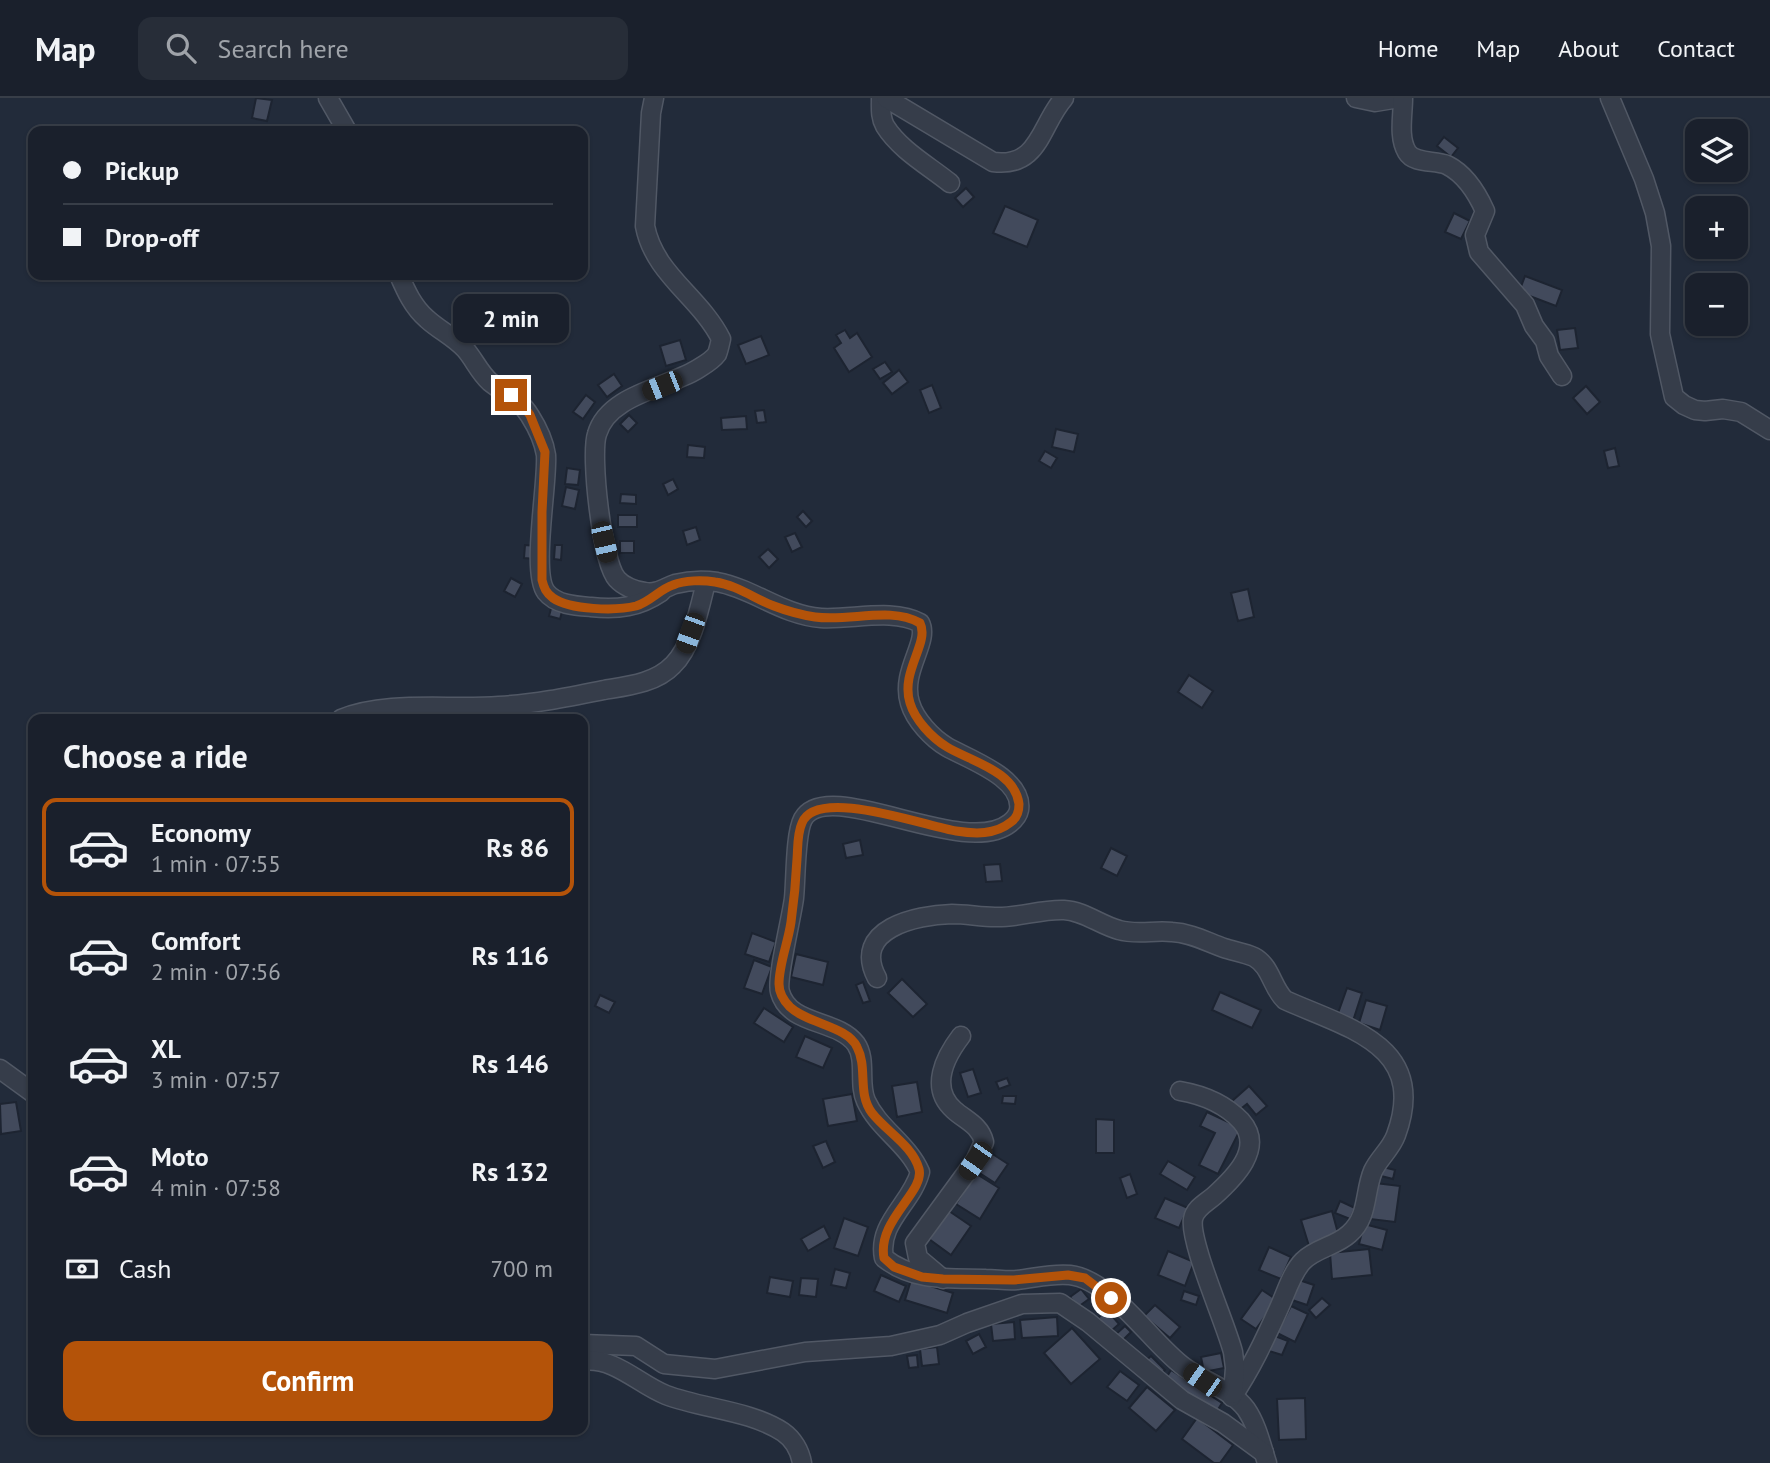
<!DOCTYPE html>
<html lang="en">
<head>
<meta charset="utf-8">
<style>
	:root { --surface:#1a202c; --page:#272d38; --text:#f1f3f6; --muted:#9fa3a9; --line:#383e48; --accent:#b45309 }
	body { margin:0; font-family:"PT Sans",sans-serif; background:var(--page); color:var(--text); height:100vh; display:flex; flex-direction:column; font-size:26px; white-space:nowrap }
	* { box-sizing:border-box; margin:0 }
	p { font-size:23px; color:var(--muted) }
	.icon { flex:none; width:38px; height:38px; fill:none; stroke:currentColor; stroke-width:2; stroke-linecap:round; stroke-linejoin:round }
	.map { position:relative; flex:1; overflow:hidden }
	.panel { position:absolute; left:28px; top:616px; width:560px; height:721px; display:flex; flex-direction:column; background:var(--surface); border-radius:14px; box-shadow:0 2px 5px #0004,0 0 0 2px var(--line) }
	.panel>* { flex:none }
	.guide { position:absolute; left:28px; top:28px; width:560px; height:154px; border-radius:14px; box-shadow:0 2px 5px #0004,0 0 0 2px var(--line); display:grid; align-content:center; height:154px; padding:0 35px; background:var(--surface) }
	.buttons { position:absolute; left:1685px; top:21px; display:grid; gap:14px }
	.buttons a { display:grid; place-items:center; width:63px; height:63px; border-radius:14px; background:var(--surface); box-shadow:0 2px 5px #0004,0 0 0 2px var(--line); font-size:35px }
	.end { position:absolute; width:32px; height:32px; margin:-16px; border:9px solid #b45309; background:#fff; box-shadow:0 0 0 4px #fff }
	.from { border-radius:50% }
	.bubble { position:absolute; height:49px; border-radius:14px; background:var(--surface); box-shadow:0 2px 5px #0004,0 0 0 2px var(--line); font-size:23px; font-weight:600; line-height:49px; text-align:center }
	.car { position:absolute; width:21px; height:42px; margin:-21px -10px; border-radius:9px; box-shadow:0 0 5px 2px #0007; background:linear-gradient(#222 24%,#8ab4d8 0 40%,#222 0 76%,#8ab4d8 0 86%,#222 0) }
	.guide b { display:flex; align-items:center; gap:24px; height:66px; font-size:26px }
	.guide b+b { border-top:2px solid var(--line) }
	.guide i { width:18px; height:18px; background:var(--text) }
	ul { padding:0; list-style:none }
	li { display:flex; align-items:center; gap:21px; height:98px; margin:0 14px 10px; padding:0 21px; border:4px solid transparent; border-radius:14px }
	li div { flex:1 }
	li b { display:block; font-size:26px }
	li em { font-style:normal; font-weight:600 }
	li.active { border-color:var(--accent) }
	li>.icon { width:63px; height:63px; stroke-width:1.5 }
	h2 { padding:0 35px; font-size:32px; line-height:84px }
	.pay { display:flex; align-items:center; gap:18px; height:77px; padding:0 35px; font-size:26px }
	.pay p { margin-inline-start:auto }
	.cta { display:flex; gap:14px; margin-top:auto; padding:14px 35px }
	.cta a { flex:1; height:80px; border-radius:14px; background:var(--accent); color:#fff; font-size:28px; font-weight:600; line-height:80px; text-align:center }
	header { display:flex; align-items:center; gap:42px; box-sizing:border-box; height:98px; padding:0 35px; background:var(--surface); border-bottom:2px solid var(--line) }
	header strong { font-size:33px }
	nav { display:flex; gap:38px; margin-inline-start:auto; font-size:24px }
	.search { width:490px; height:63px; background:var(--page); display:flex; align-items:center; gap:18px; box-sizing:border-box; padding:0 24px; border-radius:14px; color:var(--muted); font-size:26px }
	.map>svg:first-child { display:block }
</style>
</head>
<body>
<header>
<strong>Map</strong>
<div class="search"><svg class="icon" aria-label="search" viewBox="0 0 24 24"><circle cx="10" cy="10" r="6"/><path d="M15 15l6 6"/></svg>Search here</div>
<nav><a>Home</a><a>Map</a><a>About</a><a>Contact</a></nav>
</header>
<div class="map">
<svg width="1770" height="1365" viewBox="0 0 1770 1365">
	<rect width="100%" height="100%" fill="#222b3a"/>
	<g fill="#424a5c" stroke="#1d2431" stroke-width="2">
		<path d="M256,0l16,2 -5,21 -15,-3z"/>
		<path d="M1444,39l14,11 -7,9 -14,-11z"/>
		<path d="M966,90l8,9 -11,10 -8,-9z"/>
		<path d="M1005,108l33,14 -11,27 -34,-14z"/>
		<path d="M1454,115l16,8 -9,18 -16,-7z"/>
		<path d="M1525,178l37,14 -6,16 -37,-14z"/>
		<path d="M1575,230l3,20 -18,2 -3,-20z"/>
		<path d="M845,232l5,8 7,-5 15,24 -23,15 -15,-24 7,-5 -5,-8z"/>
		<path d="M761,238l8,19 -23,9 -8,-19z"/>
		<path d="M680,242l6,20 -20,6 -6,-20z"/>
		<path d="M885,264l7,10 -12,7 -7,-10z"/>
		<path d="M899,272l9,12 -16,12 -9,-11z"/>
		<path d="M614,276l8,12 -15,11 -9,-12z"/>
		<path d="M932,287l9,23 -12,5 -9,-23z"/>
		<path d="M1586,288l14,16 -13,12 -14,-16z"/>
		<path d="M586,297l9,7 -12,17 -10,-7z"/>
		<path d="M764,312l2,12 -9,1 -2,-12z"/>
		<path d="M629,317l8,8 -9,9 -8,-8z"/>
		<path d="M746,318l1,13 -25,1 -1,-12z"/>
		<path d="M1056,331l22,5 -4,18 -22,-5z"/>
		<path d="M688,347l17,2 -1,11 -17,-1z"/>
		<path d="M1615,350l4,18 -11,2 -4,-17z"/>
		<path d="M1045,353l12,7 -6,10 -12,-7z"/>
		<path d="M567,370l13,2 -2,15 -13,-1z"/>
		<path d="M673,381l5,10 -10,6 -5,-11z"/>
		<path d="M566,389l13,3 -4,19 -13,-3z"/>
		<path d="M621,396l15,1v9l-16,-1z"/>
		<path d="M803,413l9,10 -6,6 -9,-10z"/>
		<rect x="618" y="417" width="19" height="12"/>
		<path d="M696,429l4,13 -13,5 -4,-14z"/>
		<path d="M795,435l7,14 -10,5 -7,-15z"/>
		<rect x="620" y="443" width="14" height="12"/>
		<path d="M525,447l11,1 -1,13 -11,-1z"/>
		<path d="M555,447h7l-1,15 -7,-1z"/>
		<path d="M768,451l10,10 -9,9 -10,-11z"/>
		<path d="M511,480l11,6 -7,13 -11,-6z"/>
		<path d="M1248,491l6,28 -16,4 -7,-28z"/>
		<path d="M552,507l11,3 -3,11 -11,-3z"/>
		<path d="M1189,577l24,16 -11,17 -24,-16z"/>
		<path d="M860,742l3,15 -17,3 -3,-14z"/>
		<path d="M1111,750l16,8 -10,20 -16,-8z"/>
		<path d="M1000,766l2,17 -16,1 -2,-17z"/>
		<path d="M752,835l24,9 -7,20 -24,-8z"/>
		<path d="M796,856l32,8 -5,23 -32,-8z"/>
		<path d="M754,862l18,7 -10,27 -18,-6z"/>
		<path d="M902,881l25,25 -14,13 -25,-24z"/>
		<path d="M863,884l7,19 -7,2 -7,-18z"/>
		<path d="M1347,890l15,5 -9,28 -16,-5z"/>
		<path d="M1220,894l41,18 -9,18 -40,-18z"/>
		<path d="M600,897l15,7 -6,11 -14,-7z"/>
		<path d="M1366,902l21,6 -7,24 -21,-7z"/>
		<path d="M764,910l29,19 -9,15 -30,-19z"/>
		<path d="M805,938l27,12 -9,20 -27,-11z"/>
		<path d="M973,971l8,24 -13,4 -8,-24z"/>
		<path d="M1007,980l3,7 -11,4 -3,-7z"/>
		<path d="M917,984l5,30 -25,5 -5,-31z"/>
		<path d="M1249,988l18,20 -11,9 -9,-11 -9,7 -7,-9z"/>
		<path d="M852,996l5,27 -29,5 -5,-27z"/>
		<path d="M1003,998h13l-1,8 -13,-1z"/>
		<path d="M16,1004l5,29 -20,3 -1,-30z"/>
		<path d="M1207,1014l34,16 -23,46 -19,-9 16,-32 -15,-7z"/>
		<path d="M1096,1021l18,1v33h-18z"/>
		<path d="M826,1043l9,21 -12,6 -10,-22z"/>
		<path d="M991,1055l17,11 -13,19 -17,-11z"/>
		<path d="M1168,1063l27,16 -8,13 -27,-16z"/>
		<path d="M1383,1069l12,3 -2,9 -12,-3z"/>
		<path d="M975,1075l24,15 -19,31 -24,-15z"/>
		<path d="M1130,1076l7,20 -10,4 -7,-20z"/>
		<path d="M1375,1085l25,3 -5,36 -25,-3z"/>
		<path d="M1165,1100l23,10 -9,20 -24,-10z"/>
		<path d="M1340,1103l15,7 -5,11 -15,-6z"/>
		<path d="M949,1113l22,15 -20,29 -22,-16z"/>
		<path d="M1332,1113l7,26 -30,9 -8,-26z"/>
		<path d="M844,1120l24,9 -10,29 -24,-8z"/>
		<path d="M1364,1126l23,6 -5,20 -23,-6z"/>
		<path d="M824,1128l6,12 -22,13 -7,-12z"/>
		<path d="M1269,1149l22,10 -10,22 -22,-9z"/>
		<path d="M1369,1151l3,26 -40,4 -2,-26z"/>
		<path d="M1168,1153l26,11 -9,24 -27,-11z"/>
		<path d="M835,1171l15,4 -4,15 -15,-3z"/>
		<path d="M881,1177l25,11 -7,16 -25,-11z"/>
		<path d="M770,1179l23,4 -3,16 -23,-4z"/>
		<path d="M801,1180l17,1 -2,18 -17,-2z"/>
		<path d="M911,1182l42,13 -6,20 -42,-13z"/>
		<path d="M1299,1182l15,5 -7,20 -15,-5z"/>
		<path d="M1081,1191l8,10 -11,8 -8,-10z"/>
		<path d="M1262,1192l15,10 -21,29 -15,-10z"/>
		<path d="M1184,1193l15,5 -3,9 -15,-5z"/>
		<path d="M1322,1200l8,7 -14,13 -7,-8z"/>
		<path d="M1155,1207l25,22 -10,11 -26,-22z"/>
		<path d="M1291,1208l17,8 -13,28 -18,-9z"/>
		<path d="M1107,1212l12,14 -9,8 -12,-14z"/>
		<path d="M1057,1219l1,19 -36,2 -2,-18z"/>
		<path d="M1014,1224l1,17 -22,2 -2,-17z"/>
		<path d="M1125,1228l6,6 -10,10 -6,-7z"/>
		<path d="M1072,1230l28,31 -29,25 -27,-31z"/>
		<path d="M979,1236l7,13 -13,7 -7,-13z"/>
		<path d="M1275,1238l13,5 -6,14 -13,-4z"/>
		<path d="M937,1249l2,17 -17,2 -2,-17z"/>
		<path d="M1221,1255l3,15 -20,4 -3,-15z"/>
		<path d="M917,1257l1,12 -9,1 -2,-12z"/>
		<path d="M1151,1258l14,14 -8,8 -15,-14z"/>
		<path d="M1171,1272l51,33 -8,13 -51,-33z"/>
		<path d="M1120,1273l19,14 -12,16 -20,-14z"/>
		<path d="M1147,1289l28,23 -19,21 -27,-23z"/>
		<path d="M1305,1300l1,41 -27,1 -2,-41z"/>
		<path d="M1197,1320l36,27 -13,18h-6l-32,-24z"/>
	</g>
	<g fill="none" stroke-linecap="round" stroke-linejoin="round">
		<g stroke="#515865" stroke-width="21">
			<g id="minor">
				<path d="M328,0l19,33"/>
				<path d="M654,0l-3,15 -6,113c9,48 55,71 76,113 -1,4 -2,10 -4,15 -5,7 -13,11 -21,16 -30,18 -88,25 -99,64 -7,21 5,129 20,145 6,7 18,12 28,13 12,2 19,-4 30,-8 12,-3 29,-4 42,-2 37,7 65,33 104,36 31,2 72,-10 99,5 10,19 -20,48 -10,80 5,17 22,35 37,44 21,12 77,31 72,63 -1,5 -4,9 -9,13 -46,37 -182,-48 -207,-4 -8,15 -7,60 -9,79 -2,18 -18,81 -14,94 9,34 58,27 76,52 11,16 2,40 10,57 12,27 42,43 54,71 -8,31 -43,51 -36,86 30,24 66,20 102,21 10,0 21,2 31,1 18,-2 36,-7 53,-5 42,5 81,68 114,92 19,14 48,23 62,42 11,16 15,35 21,54"/>
				<path d="M881,0c0,10 -1,19 4,28 15,24 44,40 65,57"/>
				<path d="M886,0l107,64c47,6 47,-37 71,-64"/>
				<path d="M1356,0l19,4 24,-4"/>
				<path d="M1403,0c0,17 -5,39 4,54 7,12 28,8 40,13 18,9 30,28 38,46l-10,24 4,17 46,53 9,21 11,15 4,15 13,20"/>
				<path d="M1610,0l34,81 11,34 6,33 -1,88 14,63 10,8 11,5 10,1 18,-2 18,3 29,18"/>
				<path d="M399,177c7,16 14,32 28,44 12,11 27,18 38,30 9,10 14,23 25,33 15,12 30,17 40,34 7,11 14,26 16,39 2,28 -15,117 0,137 10,13 31,14 45,15 27,3 48,0 70,-15"/>
				<path d="M341,621c46,-19 108,-9 158,-13 36,-2 70,-9 105,-16 24,-4 52,-7 69,-25 19,-18 27,-59 33,-83"/>
				<path d="M877,880c-26,-49 39,-63 75,-64 14,0 29,3 43,3 23,1 46,-8 69,-7 20,1 36,15 55,20 17,5 36,0 53,2 19,1 35,10 52,16 9,3 21,5 30,9 17,9 18,31 31,43 62,28 144,45 111,135 -5,14 -17,23 -23,36 -9,21 -4,46 -24,63 -13,12 -33,14 -46,27 -11,11 -17,32 -24,47 -14,31 -28,61 -47,89"/>
				<path d="M0,971l33,24"/>
				<path d="M1180,993c23,4 45,13 61,30 24,27 -7,57 -27,75 -8,7 -19,12 -21,23 -4,23 33,105 40,133l2,16 -2,26"/>
				<path d="M943,1181l-25,-21 -3,-15 60,-82 9,-19c-4,-17 -19,-22 -30,-32 -25,-22 -9,-53 7,-74"/>
				<path d="M583,1246l53,2 28,18 51,5 90,-17 86,-6 49,-11 27,-12 55,-19 38,-1 28,19 94,78 41,23 41,30"/>
				<path d="M583,1263c32,-4 55,23 83,34 37,14 83,15 117,37 10,7 17,19 19,31"/>
			</g>
		</g>
		<use href="#minor" stroke="#363d4a" stroke-width="18"/>
	</g>
	<g fill="none" stroke-linecap="round" stroke-linejoin="round">
		<path stroke="#b45309" stroke-width="9" d="M511,297l11,9 8,11 15,37 -3,60v68c2,8 4,13 11,18 17,12 63,13 83,8 14,-4 24,-17 37,-21 12,-5 30,-5 42,-3 22,3 40,17 59,24 13,5 28,9 41,11 35,5 75,-11 105,6 10,20 -20,48 -10,80 5,17 22,35 37,44 23,14 68,24 72,57 0,7 -2,14 -8,18 -16,13 -36,12 -55,9 -31,-5 -140,-45 -154,-8 -5,11 -4,24 -5,36 -1,21 -3,42 -6,63 -3,21 -12,42 -12,62 0,10 5,17 11,23 18,17 57,19 67,40 11,21 0,46 15,66 14,18 41,33 47,56 6,23 -42,51 -35,89l10,9 28,10 21,2 71,1 54,-5 17,3 26,20"/>
	</g>
</svg>
<div class="buttons">
<a><svg class="icon" aria-label="layers" viewBox="0 0 24 24"><path d="M12 4l9 5-9 5-9-5zM3 14l9 5 9-5"/></svg></a>
<a>+</a>
<a>−</a>
</div>
<i class="end from" style="left:1111px;top:1200px"></i>
<i class="end" style="left:511px;top:297px"></i>
<div class="bubble" style="left:453px;top:196px;width:116px">2 min</div>
<i class="car" style="left:662px;top:288px;rotate:248deg"></i>
<i class="car" style="left:604px;top:444px;rotate:167deg"></i>
<i class="car" style="left:690px;top:535px;rotate:200deg"></i>
<i class="car" style="left:975px;top:1063px;rotate:215deg"></i>
<i class="car" style="left:1202px;top:1282px;rotate:305deg"></i>
<div class="guide">
<b><i class="from"></i>Pickup</b>
<b><i></i>Drop-off</b>
</div>
<section class="panel">
<h2>Choose a ride</h2>
<ul>
<li class="active"><svg class="icon" aria-label="car" viewBox="0 0 24 24"><path d="M5 17H2v-5l4-1 3-4h7l3 4 3 1v5h-3M9 17h6M6 11h13"/><circle cx="7" cy="17" r="2"/><circle cx="17" cy="17" r="2"/></svg><div><b>Economy</b><p>1 min · 07:55</p></div><em>Rs 86</em></li>
<li><svg class="icon" aria-label="car" viewBox="0 0 24 24"><path d="M5 17H2v-5l4-1 3-4h7l3 4 3 1v5h-3M9 17h6M6 11h13"/><circle cx="7" cy="17" r="2"/><circle cx="17" cy="17" r="2"/></svg><div><b>Comfort</b><p>2 min · 07:56</p></div><em>Rs 116</em></li>
<li><svg class="icon" aria-label="car" viewBox="0 0 24 24"><path d="M5 17H2v-5l4-1 3-4h7l3 4 3 1v5h-3M9 17h6M6 11h13"/><circle cx="7" cy="17" r="2"/><circle cx="17" cy="17" r="2"/></svg><div><b>XL</b><p>3 min · 07:57</p></div><em>Rs 146</em></li>
<li><svg class="icon" aria-label="car" viewBox="0 0 24 24"><path d="M5 17H2v-5l4-1 3-4h7l3 4 3 1v5h-3M9 17h6M6 11h13"/><circle cx="7" cy="17" r="2"/><circle cx="17" cy="17" r="2"/></svg><div><b>Moto</b><p>4 min · 07:58</p></div><em>Rs 132</em></li>
</ul>
<div class="pay"><svg class="icon" aria-label="cash" viewBox="0 0 24 24"><path d="M3 7h18v10H3z"/><circle cx="12" cy="12" r="2"/></svg>Cash<p>700 m</p></div>
<div class="cta"><a>Confirm</a></div>
</section>
</div>
</body>
</html>
